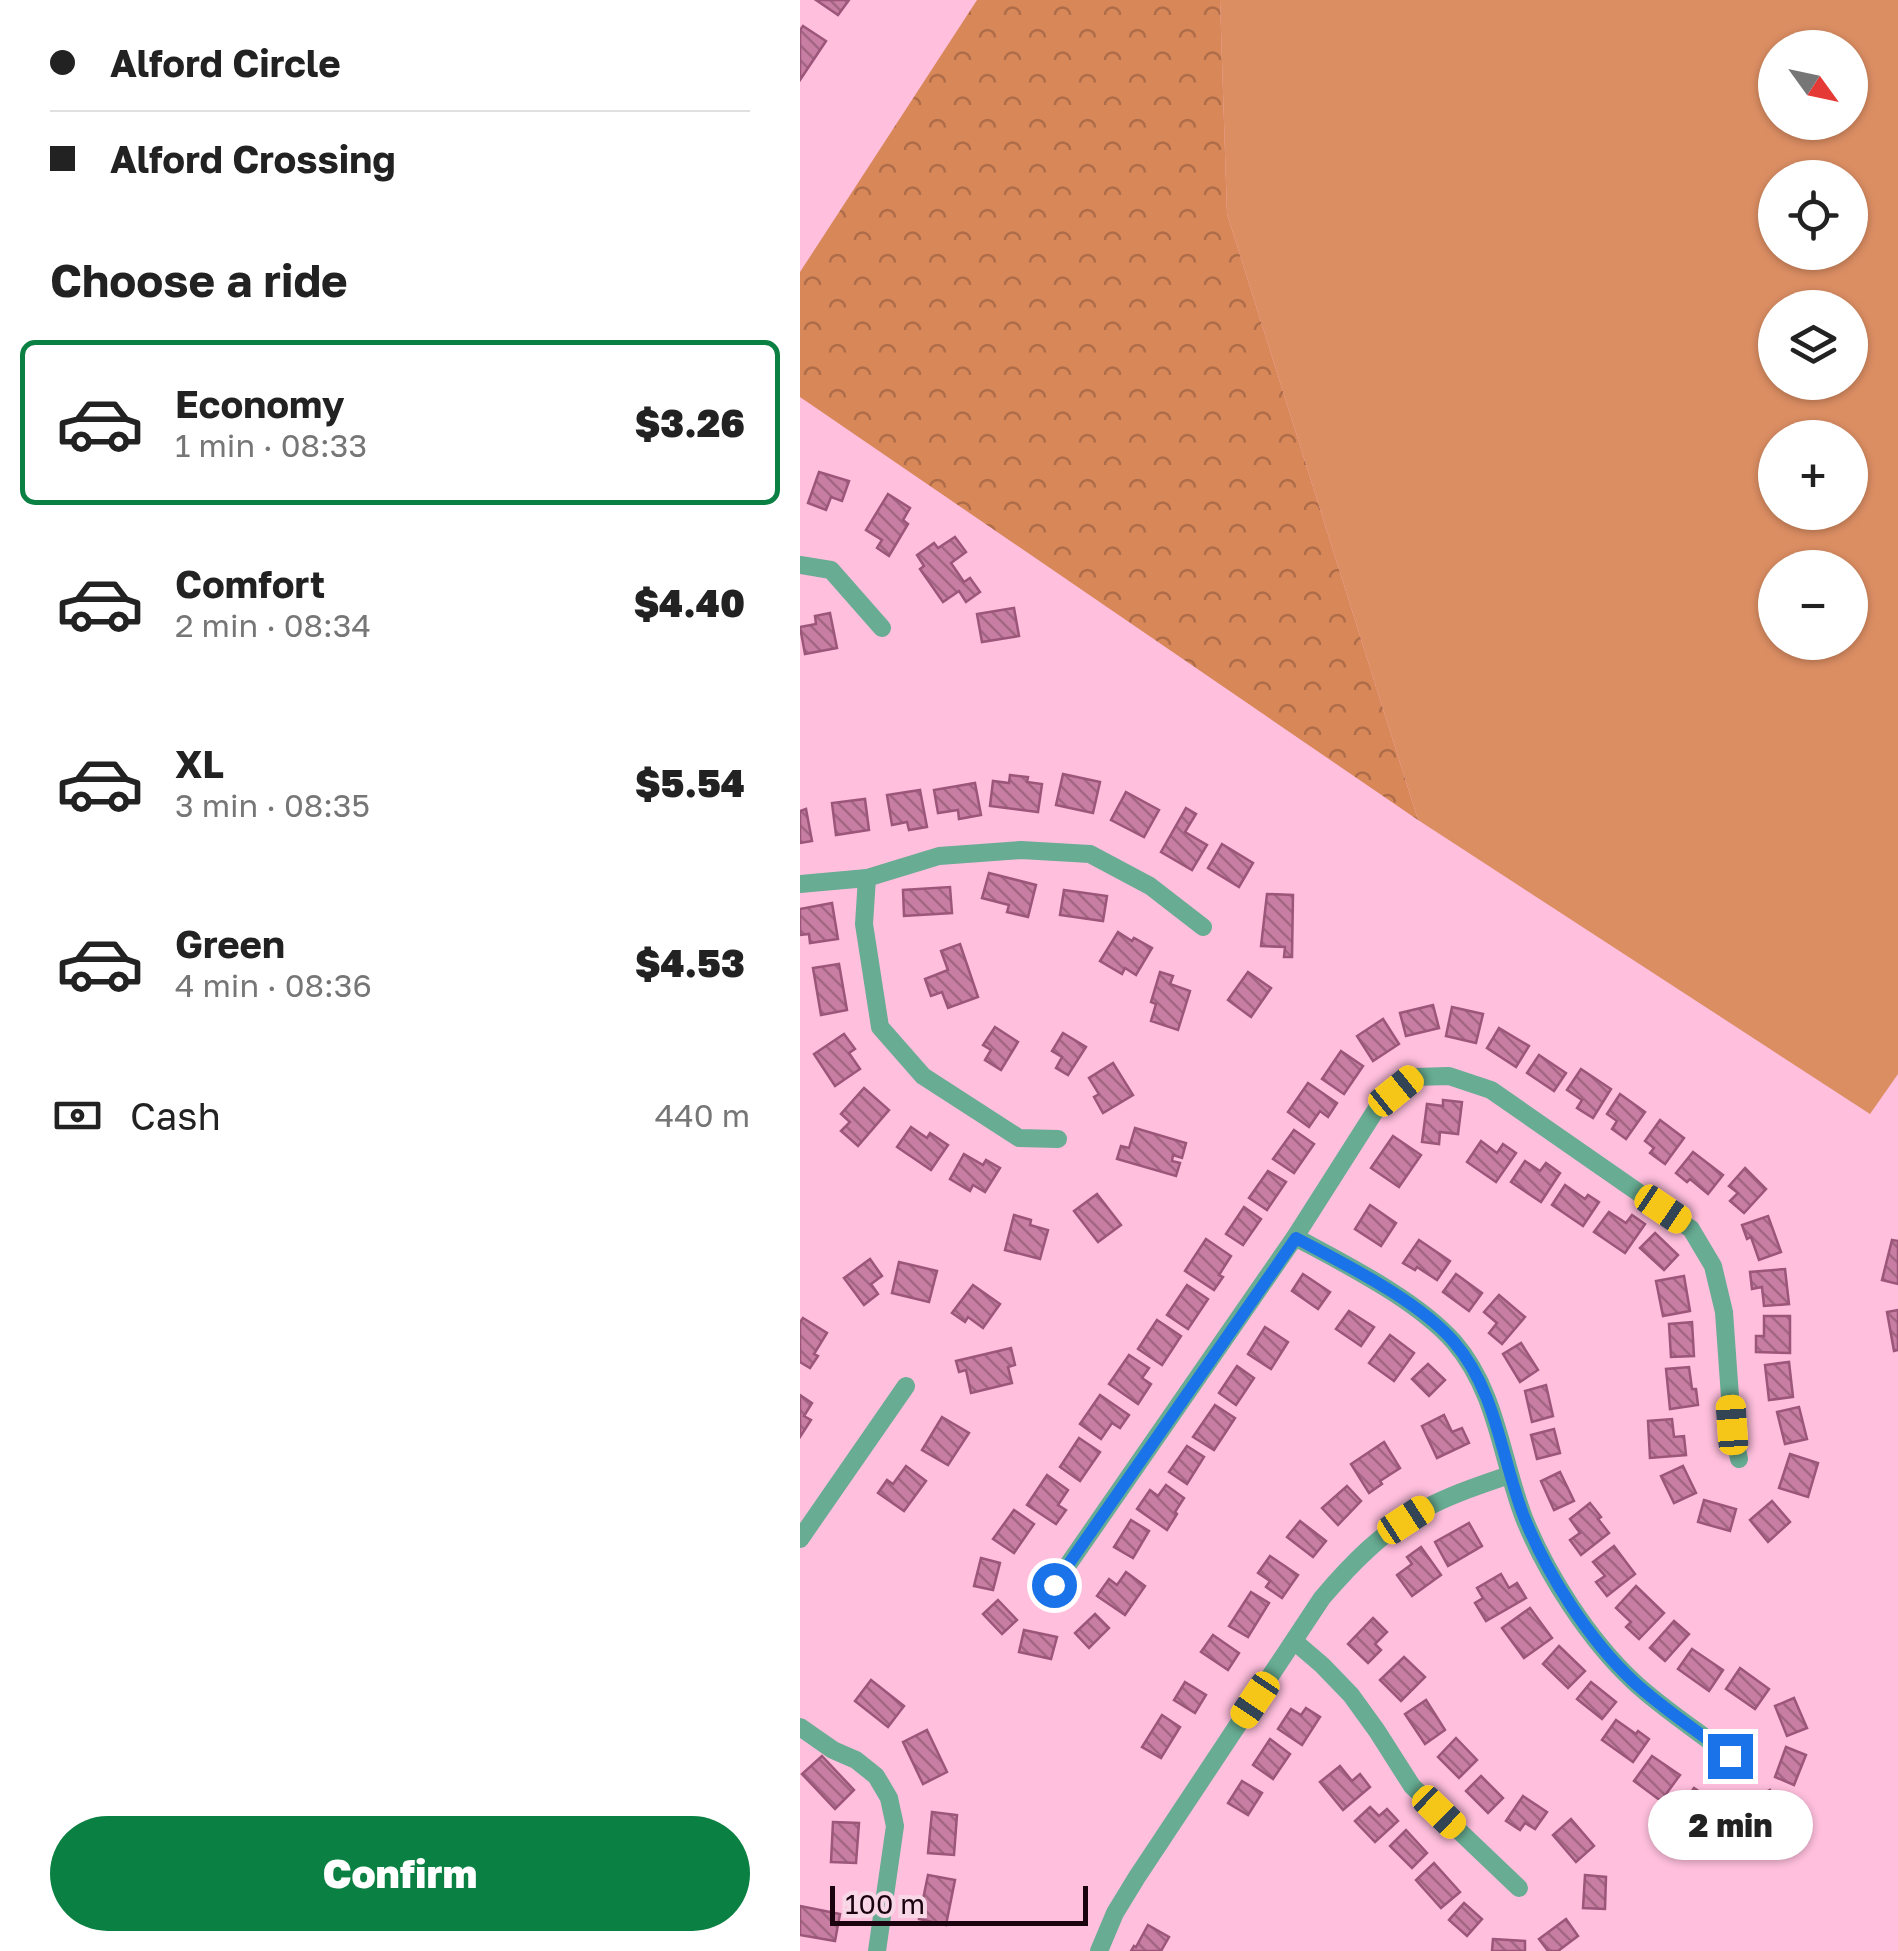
<!DOCTYPE html>
<html lang="en">
<head>
<meta charset="utf-8">
<style>
	:root { --surface:#fff; --page:#f2f2f2; --text:#222; --muted:#767676; --line:#e0e0e0; --accent:#0b8043 }
	body { margin:0; font-family:"Golos Text",sans-serif; background:var(--page); color:var(--text); height:100vh; display:flex; flex-direction:column; font-size:38px; white-space:nowrap }
	* { box-sizing:border-box; margin:0 }
	p { font-size:32px; color:var(--muted) }
	.icon { flex:none; width:55px; height:55px; fill:none; stroke:currentColor; stroke-width:2; stroke-linecap:round; stroke-linejoin:round }
	.map { position:relative; flex:1; overflow:hidden }
	.panel { display:flex; flex-direction:column; background:var(--surface); width:800px }
	.panel>* { flex:none }
	.guide { display:grid; align-content:center; height:220px; padding:0 50px; background:var(--surface) }
	.needle { width:65px; rotate:123deg }
	.controls { position:absolute; left:958px; top:30px; display:grid; gap:20px }
	.controls a { display:grid; place-items:center; width:110px; height:110px; border-radius:50%; background:var(--surface); box-shadow:0 2px 8px #0004; font-size:50px }
	.scale { position:absolute; left:30px; bottom:25px; width:258px; box-sizing:border-box; padding-left:10px; border:5px solid #1a020f; border-top:0; font-size:28px; line-height:35px; white-space:nowrap; color:#1a020f; -webkit-text-stroke:8px #f8d7e6; paint-order:stroke }
	.end { position:absolute; width:45px; height:45px; margin:-22px; border:12px solid #1a73e8; background:#fff; box-shadow:0 0 0 5px #fff }
	.from { border-radius:50% }
	.bubble { position:absolute; height:70px; border-radius:35px; background:var(--surface); box-shadow:0 2px 8px #0004; font-size:32px; font-weight:800; line-height:70px; text-align:center }
	.car { position:absolute; width:30px; height:60px; margin:-30px -15px; border-radius:12px; box-shadow:0 0 8px 2px #0007; background:linear-gradient(#f5c518 24%,#345 0 40%,#f5c518 0 76%,#345 0 86%,#f5c518 0) }
	.guide b { display:flex; align-items:center; gap:35px; height:95px; font-size:38px }
	.guide b+b { border-top:2px solid var(--line) }
	.guide i { width:25px; height:25px; background:var(--text) }
	ul { padding:0; list-style:none }
	li { display:flex; align-items:center; gap:30px; height:165px; margin:0 20px 15px; padding:0 30px; border:5px solid transparent; border-radius:15px }
	li div { flex:1 }
	li b { display:block; font-size:38px }
	li em { font-style:normal; font-weight:800 }
	li.selected { border-color:var(--accent) }
	li>.icon { width:90px; height:90px; stroke-width:1.5 }
	h2 { padding:0 50px; font-size:45px; line-height:120px }
	.pay { display:flex; align-items:center; gap:25px; height:110px; padding:0 50px; font-size:38px }
	.pay p { margin-inline-start:auto }
	.button { display:flex; gap:20px; margin-top:auto; padding:20px 50px }
	.button a { flex:1; height:115px; border-radius:60px; background:var(--accent); color:#fff; font-size:40px; font-weight:800; line-height:115px; text-align:center }
	main { display:flex; flex:1; min-height:0 }
	.map>svg:first-child { display:block }
</style>
</head>
<body>
<main>
<section class="panel">
<div class="guide">
<b><i class="from"></i>Alford Circle</b>
<b><i></i>Alford Crossing</b>
</div>
<h2>Choose a ride</h2>
<ul>
<li class="selected"><svg class="icon" aria-label="car" viewBox="0 0 24 24"><path d="M5 17H2v-5l4-1 3-4h7l3 4 3 1v5h-3M9 17h6M6 11h13"/><circle cx="7" cy="17" r="2"/><circle cx="17" cy="17" r="2"/></svg><div><b>Economy</b><p>1 min · 08:33</p></div><em>$3.26</em></li>
<li><svg class="icon" aria-label="car" viewBox="0 0 24 24"><path d="M5 17H2v-5l4-1 3-4h7l3 4 3 1v5h-3M9 17h6M6 11h13"/><circle cx="7" cy="17" r="2"/><circle cx="17" cy="17" r="2"/></svg><div><b>Comfort</b><p>2 min · 08:34</p></div><em>$4.40</em></li>
<li><svg class="icon" aria-label="car" viewBox="0 0 24 24"><path d="M5 17H2v-5l4-1 3-4h7l3 4 3 1v5h-3M9 17h6M6 11h13"/><circle cx="7" cy="17" r="2"/><circle cx="17" cy="17" r="2"/></svg><div><b>XL</b><p>3 min · 08:35</p></div><em>$5.54</em></li>
<li><svg class="icon" aria-label="car" viewBox="0 0 24 24"><path d="M5 17H2v-5l4-1 3-4h7l3 4 3 1v5h-3M9 17h6M6 11h13"/><circle cx="7" cy="17" r="2"/><circle cx="17" cy="17" r="2"/></svg><div><b>Green</b><p>4 min · 08:36</p></div><em>$4.53</em></li>
</ul>
<div class="pay"><svg class="icon" aria-label="cash" viewBox="0 0 24 24"><path d="M3 7h18v10H3z"/><circle cx="12" cy="12" r="2"/></svg>Cash<p>440 m</p></div>
<div class="button"><a>Confirm</a></div>
</section>
<div class="map">
<svg width="1098" height="1951" viewBox="0 0 1098 1951">
	<defs>
		<pattern id="forest-crowns" width="20" height="18" patternUnits="userSpaceOnUse" patternTransform="scale(2.5)"><rect width="20" height="18" fill="#d88759"/><path d="M2 6a3 3 0 1 1 6 0M12 15a3 3 0 1 1 6 0" fill="none" stroke="#ae6c48"/></pattern>
		<pattern id="building-back-hatch" width="6" height="6" patternUnits="userSpaceOnUse" patternTransform="scale(2.5)"><rect width="6" height="6" fill="#c87ea2"/><path d="M-1 5l2 2M0 0l6 6M5-1l2 2" fill="none" stroke="#a26582"/></pattern>
	</defs>
	<rect width="100%" height="100%" fill="#ffbfdd"/>
	<path fill="#dc8e63" fill-rule="evenodd" d="M420,0h678v1074l-28,40 -452,-294 -191,-606zM975,48h75v74h-75zM975,178h75v74h-75zM975,308h75v74h-75zM975,438h75v74h-75zM975,568h75v74h-75z"/>
	<path fill="url(#forest-crowns)" d="M177,0h243l7,214 191,606 -618,-423v-125z"/>
	<g fill="url(#building-back-hatch)" stroke="#9b5679" stroke-width="2.5">
		<path d="M16,0h33l-11,15z"/>
		<path d="M3,26l23,15 -26,39v-50z"/>
		<path d="M19,472l30,9 -7,20 -11,-4 -5,13 -18,-7z"/>
		<path d="M88,494l22,14 -7,12 5,4 -19,32 -12,-8 5,-8 -16,-10z"/>
		<path d="M155,537l11,15 -15,11 13,19 6,-4 10,14 -14,10 -7,-11 -16,11 -23,-33 4,-3 -7,-11 17,-12 4,5z"/>
		<path d="M214,608l5,28 -37,6 -5,-28z"/>
		<path d="M30,613l7,35 -32,6 -5,-27 16,-3 -1,-8z"/>
		<path d="M263,774l37,8 -7,31 -37,-8z"/>
		<path d="M210,775l18,2 -1,5 15,2 -4,28 -48,-6 3,-25 16,2z"/>
		<path d="M175,783l6,32 -22,4 -1,-9 -20,3 -4,-23z"/>
		<path d="M120,790l7,37 -18,3 -2,-8 -15,3 -5,-30z"/>
		<path d="M326,792l33,18 -15,27 -33,-17z"/>
		<path d="M65,799l4,31 -33,5 -4,-32z"/>
		<path d="M386,808l10,6 -11,18 22,13 -15,25 -31,-18z"/>
		<path d="M6,809l6,32 -12,2v-32z"/>
		<path d="M422,844l31,19 -14,24 -31,-19z"/>
		<path d="M189,873l47,12 -8,32 -21,-5 2,-7 -27,-7z"/>
		<path d="M150,887l2,26 -48,3 -1,-26z"/>
		<path d="M264,890l43,6 -4,25 -43,-6z"/>
		<path d="M467,894l26,1 -1,62h-8l1,-10 -24,-1z"/>
		<path d="M32,903l6,36 -28,4 -1,-9 -9,1v-26z"/>
		<path d="M318,932l14,9 2,-3 18,10 -16,27 -11,-7 -3,6 -22,-13z"/>
		<path d="M160,944l18,53 -30,11 -6,-16 -11,4 -6,-17 23,-9 -7,-19z"/>
		<path d="M39,964l8,46 -26,5 -8,-47z"/>
		<path d="M360,972l13,4 -3,8 20,7 -12,39 -27,-9 5,-17 -5,-2z"/>
		<path d="M448,972l23,16 -20,29 -23,-17z"/>
		<path d="M633,1005l6,23 -33,8 -6,-23z"/>
		<path d="M652,1007l31,7 -7,29 -30,-7z"/>
		<path d="M583,1019l16,25 -26,17 -16,-25z"/>
		<path d="M195,1027l23,15 -17,28 -16,-10 6,-10 -8,-5z"/>
		<path d="M699,1028l30,18 -13,21 -29,-19z"/>
		<path d="M263,1033l23,14 -18,28 -12,-7 6,-11 -10,-6z"/>
		<path d="M44,1034l11,15 -6,4 11,16 -25,17 -21,-32z"/>
		<path d="M541,1051l22,15 -19,28 -22,-15z"/>
		<path d="M739,1055l27,18 -12,18 -27,-18z"/>
		<path d="M313,1063l20,32 -30,18 -9,-16 5,-3 -10,-16z"/>
		<path d="M781,1069l30,20 -18,29 -16,-10 5,-8 -15,-10z"/>
		<path d="M508,1083l29,20 -9,14 -8,-6 -11,16 -21,-15z"/>
		<path d="M64,1088l25,22 -31,36 -17,-15 9,-9 -9,-8z"/>
		<path d="M820,1094l25,18 -19,27 -14,-10 5,-8 -10,-7z"/>
		<path d="M643,1100l19,2 -4,32 -18,-2 -1,12 -17,-2 5,-38 16,2z"/>
		<path d="M860,1120l24,18 -19,26 -15,-11 4,-5 -9,-7z"/>
		<path d="M111,1127l16,11 3,-5 18,12 -17,25 -34,-23z"/>
		<path d="M335,1128l51,15 -4,15 -9,-3 -1,6 8,2 -4,13 -59,-17 4,-13 8,2z"/>
		<path d="M494,1130l20,14 -20,29 -21,-14z"/>
		<path d="M593,1136l28,19 -22,32 -28,-19z"/>
		<path d="M681,1141l16,12 6,-9 13,9 -20,29 -29,-20z"/>
		<path d="M893,1152l30,23 -15,19 -18,-15 -3,3 -11,-9z"/>
		<path d="M164,1154l19,11 3,-5 14,8 -15,24 -12,-7 -3,6 -20,-12z"/>
		<path d="M725,1161l15,10 6,-8 14,10 -19,29 -30,-20z"/>
		<path d="M945,1168l21,21 -22,24 -14,-12 8,-8 -9,-7z"/>
		<path d="M468,1171l18,11 -19,28 -18,-12z"/>
		<path d="M765,1185l20,14 3,-4 11,7 -16,24 -31,-21z"/>
		<path d="M297,1194l24,31 -23,17 -24,-31z"/>
		<path d="M570,1205l26,18 -15,23 -26,-17z"/>
		<path d="M444,1207l17,12 -18,26 -17,-11z"/>
		<path d="M809,1212l17,11 6,-8 13,9 -20,29 -31,-21z"/>
		<path d="M214,1215l17,5 -1,5 18,5 -8,29 -35,-9z"/>
		<path d="M968,1216l13,36 -22,8 -8,-23 -4,2 -5,-14z"/>
		<path d="M855,1233l23,22 -14,15 -24,-22z"/>
		<path d="M406,1239l25,17 -12,19 4,2 -9,13 -29,-19z"/>
		<path d="M619,1240l31,21 -13,19 -20,-13 -2,3 -12,-7z"/>
		<path d="M1092,1240l6,1v43l-16,-4z"/>
		<path d="M70,1259l12,17 -11,8 7,10 -14,11 -20,-27z"/>
		<path d="M99,1262l38,9 -8,31 -37,-9z"/>
		<path d="M985,1269l4,35 -25,2 -2,-19 -10,2 -2,-17z"/>
		<path d="M503,1274l27,18 -12,17 -26,-18z"/>
		<path d="M656,1274l26,19 -13,18 -26,-19z"/>
		<path d="M884,1276l6,35 -27,5 -7,-35z"/>
		<path d="M173,1285l27,19 -17,24 -15,-11 -3,5 -13,-9z"/>
		<path d="M387,1285l21,14 -20,30 -21,-14z"/>
		<path d="M699,1295l26,22 -23,27 -13,-11 8,-10 -13,-11z"/>
		<path d="M1098,1310v40l-4,1 -7,-39z"/>
		<path d="M549,1311l25,16 -13,19 -25,-17z"/>
		<path d="M964,1316h26v37l-34,-1v-16h8z"/>
		<path d="M3,1318l24,15 -13,21 4,2 -8,12 -10,-6v-40z"/>
		<path d="M357,1320l24,16 -19,29 -24,-16z"/>
		<path d="M892,1322l2,34 -23,1 -2,-33z"/>
		<path d="M465,1327l23,15 -17,27 -23,-15z"/>
		<path d="M590,1335l24,18 -20,28 -25,-18z"/>
		<path d="M721,1343l17,27 -18,12 -17,-28z"/>
		<path d="M211,1348l4,17 -7,2 4,16 -41,10 -5,-23 -7,2 -3,-11z"/>
		<path d="M329,1355l20,13 -7,10 9,6 -13,20 -29,-20z"/>
		<path d="M989,1362l4,35 -24,3 -4,-35z"/>
		<path d="M628,1364l17,16 -16,16 -17,-17z"/>
		<path d="M437,1366l17,12 -18,27 -17,-12z"/>
		<path d="M889,1367l3,22h4l2,16 -28,4 -4,-40z"/>
		<path d="M746,1385l7,31 -21,6 -7,-31z"/>
		<path d="M0,1395l12,8 -8,13 7,4 -11,17z"/>
		<path d="M300,1395l29,20 -9,13 -8,-5 -11,16 -21,-15z"/>
		<path d="M415,1405l20,13 -21,32 -21,-13z"/>
		<path d="M999,1407l8,32 -22,5 -8,-32z"/>
		<path d="M644,1415l8,17 10,-4 7,15 -32,15 -15,-32z"/>
		<path d="M142,1417l27,16 -21,32 -26,-15z"/>
		<path d="M872,1419l2,18 10,-1 2,19 -36,3 -2,-37z"/>
		<path d="M754,1429l6,24 -23,6 -6,-24z"/>
		<path d="M279,1438l21,14 -20,29 -20,-14z"/>
		<path d="M584,1442l16,26 -20,13 2,3 -13,9 -18,-29z"/>
		<path d="M387,1446l17,11 -17,27 -18,-12z"/>
		<path d="M990,1454l28,9 -10,34 -29,-9z"/>
		<path d="M106,1466l20,15 -22,30 -26,-18 9,-13 6,4z"/>
		<path d="M883,1466l13,27 -22,10 -13,-27z"/>
		<path d="M760,1472l14,29 -20,9 -13,-29z"/>
		<path d="M247,1475l21,15 -10,15 8,5 -10,14 -29,-19z"/>
		<path d="M366,1485l18,13 -9,14 2,2 -10,16 -30,-21 13,-19 8,6z"/>
		<path d="M547,1486l14,15 -23,24 -16,-17z"/>
		<path d="M904,1500l32,9 -6,22 -32,-9z"/>
		<path d="M972,1501l18,21 -22,20 -18,-22z"/>
		<path d="M790,1503l11,14 -3,2 11,14 -28,22 -11,-15 10,-7 -10,-14z"/>
		<path d="M214,1510l20,14 -20,29 -21,-14z"/>
		<path d="M331,1520l18,11 -16,27 -19,-11z"/>
		<path d="M500,1521l26,20 -13,16 -26,-20z"/>
		<path d="M669,1523l13,23 -34,20 -13,-24z"/>
		<path d="M814,1546l21,28 -28,22 -11,-14 9,-6 -12,-14z"/>
		<path d="M621,1547l20,28 -29,21 -15,-21 15,-11 -5,-7z"/>
		<path d="M470,1556l28,19 -16,23 -16,-11 4,-6 -12,-8z"/>
		<path d="M181,1558l19,5 -7,27 -19,-4z"/>
		<path d="M326,1572l19,14 -20,29 -28,-19 12,-17 8,6z"/>
		<path d="M701,1574l8,14 8,-5 9,15 -40,23 -11,-18 8,-5 -6,-10z"/>
		<path d="M836,1586l28,27 -25,26 -13,-12 5,-5 -15,-14z"/>
		<path d="M451,1592l18,11 -21,34 -19,-11z"/>
		<path d="M198,1600l19,20 -15,14 -19,-20z"/>
		<path d="M730,1608l22,30 -28,20 -22,-30z"/>
		<path d="M295,1614l14,14 -20,20 -14,-15z"/>
		<path d="M573,1618l14,14 -12,12 6,6 -13,13 -20,-19z"/>
		<path d="M874,1621l15,13 -24,27 -15,-13z"/>
		<path d="M224,1630l33,7 -6,22 -32,-7z"/>
		<path d="M413,1635l26,18 -11,17 -27,-18z"/>
		<path d="M759,1646l26,25 -17,17 -25,-24z"/>
		<path d="M892,1649l31,21 -14,21 -31,-22z"/>
		<path d="M604,1657l21,20 -24,24 -21,-21z"/>
		<path d="M940,1668l29,21 -14,20 -29,-20z"/>
		<path d="M71,1680l33,26 -16,21 -33,-26z"/>
		<path d="M385,1682l21,13 -11,18 -21,-13z"/>
		<path d="M791,1682l25,20 -14,17 -25,-20z"/>
		<path d="M994,1698l13,30 -20,8 -12,-30z"/>
		<path d="M626,1700l19,30 -20,14 -20,-30z"/>
		<path d="M506,1708l14,9 -18,28 -24,-16 13,-20 10,6z"/>
		<path d="M362,1715l18,12 -19,31 -19,-11z"/>
		<path d="M816,1720l20,14 2,-3 11,8 -16,23 -31,-22z"/>
		<path d="M127,1730l20,42 -24,12 -20,-42z"/>
		<path d="M656,1738l21,22 -18,18 -21,-21z"/>
		<path d="M470,1739l20,15 -17,25 -20,-14z"/>
		<path d="M986,1747l20,8 -12,30 -19,-8z"/>
		<path d="M22,1756l32,34 -19,19 -33,-35z"/>
		<path d="M852,1756l28,19 -19,26 -27,-20z"/>
		<path d="M540,1766l12,15 8,-7 10,13 -27,23 -23,-28z"/>
		<path d="M681,1776l22,22 -15,15 -22,-22z"/>
		<path d="M442,1781l20,12 -14,22 -20,-12z"/>
		<path d="M894,1788l12,8 -3,5 20,13 -13,19 -32,-22z"/>
		<path d="M970,1790l11,22 -32,16 -11,-22z"/>
		<path d="M723,1796l24,16 -12,17 -10,-6 -5,7 -14,-9z"/>
		<path d="M570,1807l9,9 8,-7 11,12 -23,21 -20,-21z"/>
		<path d="M132,1812l25,3 -3,40 -26,-2z"/>
		<path d="M771,1819l23,27 -18,16 -23,-27z"/>
		<path d="M33,1822l26,1 -3,40 -25,-1z"/>
		<path d="M606,1830l21,23 -15,15 -22,-22z"/>
		<path d="M634,1863l26,29 -19,16 -25,-28z"/>
		<path d="M128,1875l27,5 -9,45 -27,-6z"/>
		<path d="M785,1875l21,2 -1,32 -22,-1z"/>
		<path d="M664,1903l18,16 -15,17 -18,-16z"/>
		<path d="M0,1906l40,8 -5,27 -35,-6z"/>
		<path d="M766,1919l12,17 -20,15h-10l-9,-12z"/>
		<path d="M348,1925l21,12 -8,14h-30l3,-5 2,1z"/>
		<path d="M693,1939l32,2v10h-33z"/>
	</g>
	<g fill="none" stroke-linecap="round" stroke-linejoin="round">
		<g stroke="#67ac93" stroke-width="18">
			<path d="M0,565l31,5 51,58"/>
			<path d="M67,878l-3,46 16,103 43,49 96,62 39,1"/>
			<path d="M0,884l67,-6 72,-22 82,-6 69,4 60,32 53,41"/>
			<path d="M495,1237c50,27 122,63 159,105 43,50 47,116 70,176 23,57 65,122 110,164 29,27 65,50 96,74"/>
			<path d="M0,1539l106,-153"/>
			<path d="M254,1585l241,-348 84,-132 35,-28 35,-1 42,14 200,139 22,37 11,46 8,113 7,34"/>
			<path d="M494,1641l28,24 29,30 26,36 35,55 107,102"/>
			<path d="M0,1727l33,23 23,10 20,16 13,22 6,28 -18,125"/>
			<path d="M299,1951l16,-38 22,-36 185,-279c29,-34 60,-66 100,-88 27,-15 58,-25 87,-35"/>
		</g>
	</g>
	<g fill="none" stroke-linecap="round" stroke-linejoin="round">
		<path stroke="#1a73e8" stroke-width="12" d="M254,1585l242,-347c48,26 122,62 158,104 43,50 47,116 70,175 23,57 65,123 110,165 29,27 65,50 96,74"/>
	</g>
</svg>
<div class="controls">
<a><svg class="needle" viewBox="-14 -14 28 28"><path d="M0-13l5 13h-10z" fill="#e53935"/><path d="M0 13l5-13h-10z" fill="#767676"/></svg></a>
<a><svg class="icon" aria-label="locate" viewBox="0 0 24 24"><circle cx="12" cy="12" r="6"/><path d="M12 2v4M12 18v4M2 12h4M18 12h4"/></svg></a>
<a><svg class="icon" aria-label="layers" viewBox="0 0 24 24"><path d="M12 4l9 5-9 5-9-5zM3 14l9 5 9-5"/></svg></a>
<a>+</a>
<a>−</a>
</div>
<div class="scale">100 m</div>
<i class="end from" style="left:254px;top:1585px"></i>
<i class="end" style="left:930px;top:1756px"></i>
<div class="bubble" style="left:848px;top:1790px;width:165px">2 min</div>
<i class="car" style="left:596px;top:1091px;rotate:51deg"></i>
<i class="car" style="left:863px;top:1209px;rotate:124deg"></i>
<i class="car" style="left:932px;top:1425px;rotate:356deg"></i>
<i class="car" style="left:606px;top:1520px;rotate:57deg"></i>
<i class="car" style="left:455px;top:1700px;rotate:214deg"></i>
<i class="car" style="left:639px;top:1812px;rotate:134deg"></i>
</div>
</main>
</body>
</html>
